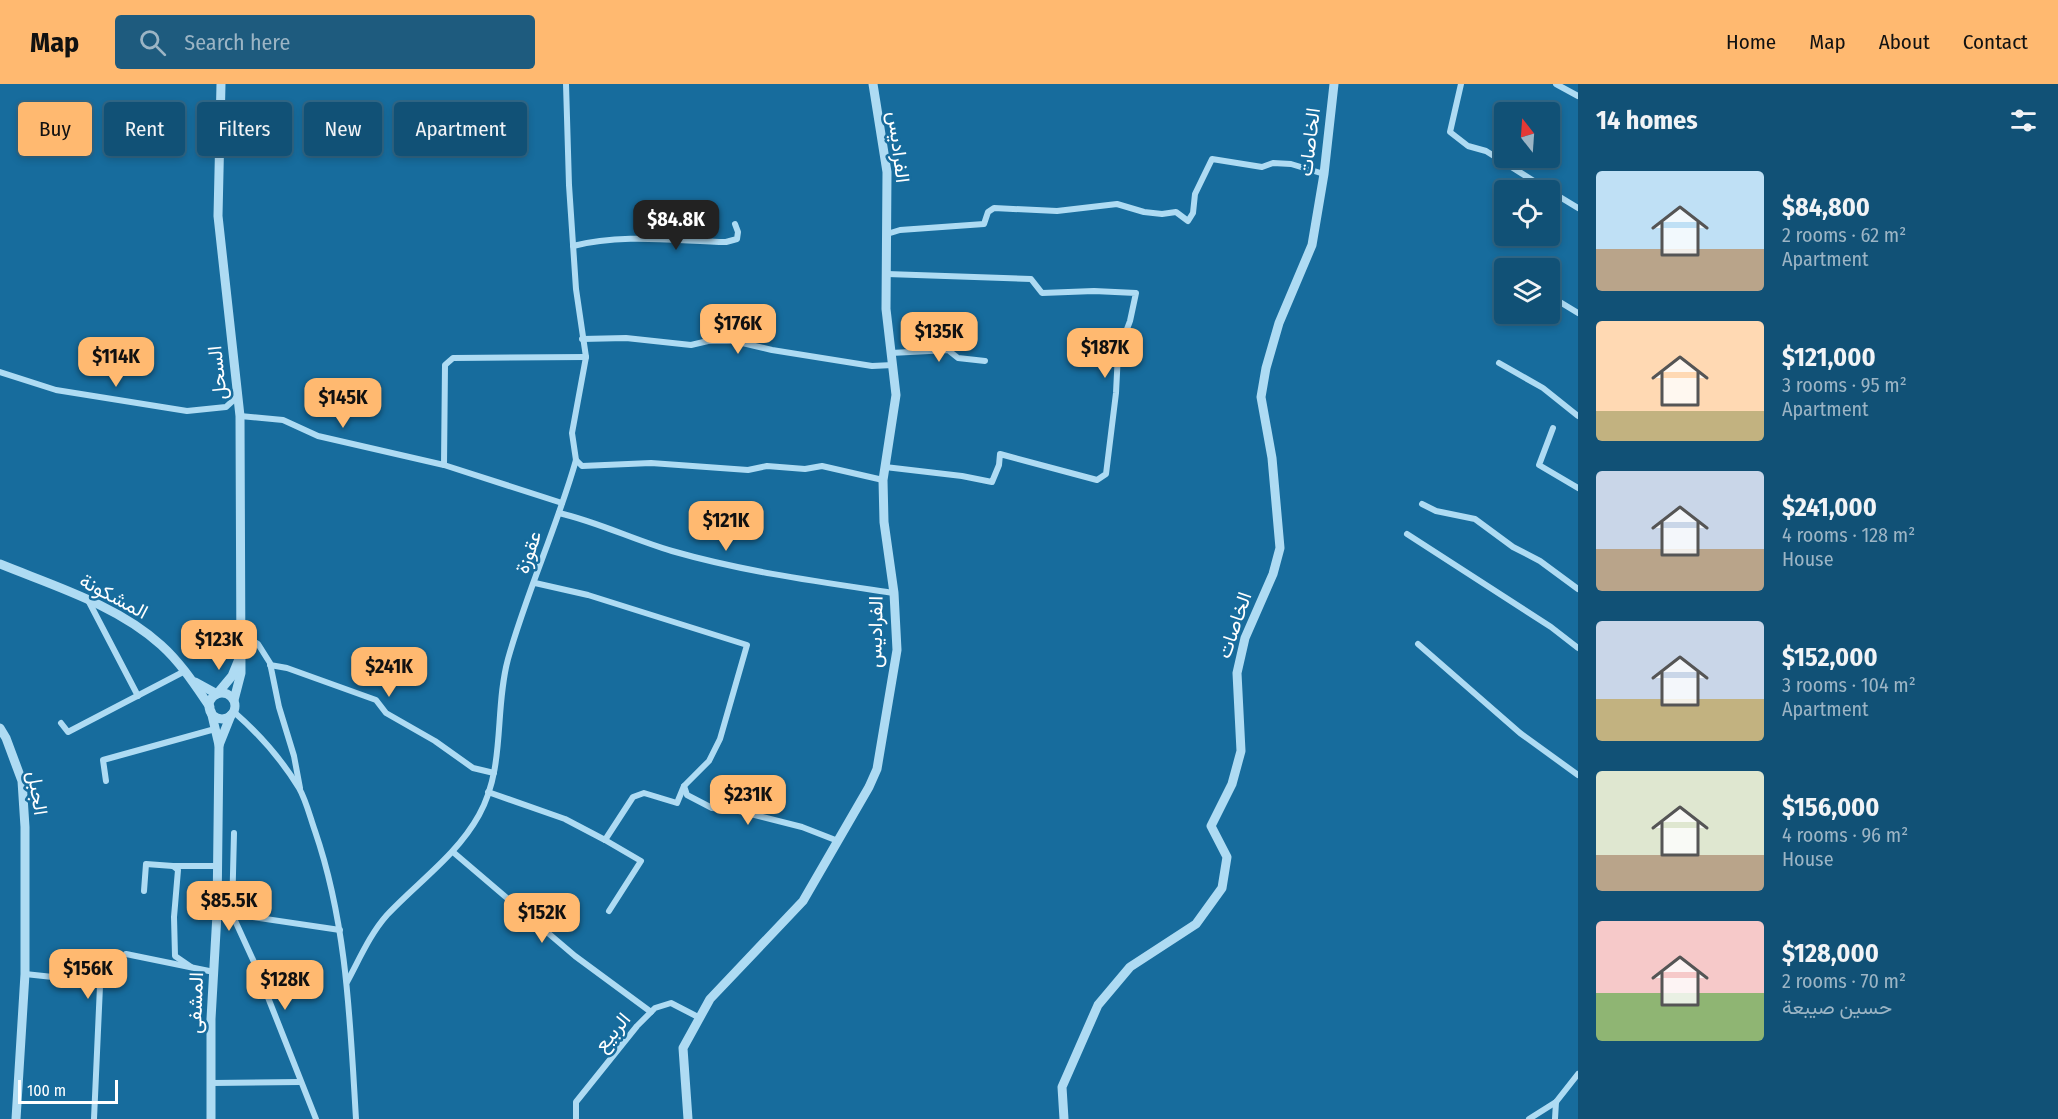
<!DOCTYPE html>
<meta charset="utf-8">
<style>
:root{--surface:#115176;--page:#1e5b7e;--text:#f1f3f6;--muted:#9cb5c5;--line:#306888;--accent:#ffb970}
body{margin:0;font-family:"Fira Sans Condensed",Vazirmatn,sans-serif;background:var(--page);color:var(--text);height:100vh;display:flex;flex-direction:column;font-size:22px;white-space:nowrap}
*{box-sizing:border-box;margin:0}
p{font-size:20px;color:var(--muted)}
.icon{flex:none;width:33px;height:33px;fill:none;stroke:currentColor;stroke-width:2;stroke-linecap:round;stroke-linejoin:round}
.map{position:relative;flex:1;overflow:hidden}
.side{display:flex;flex-direction:column;background:var(--surface);width:480px}
.side>*{flex:none}
.top-card{position:absolute;left:18px;top:18px;width:570px;height:54px;display:flex;gap:12px}
.needle{width:39px;rotate:343deg}
.fabs{position:absolute;left:1494px;top:18px;display:grid;gap:12px}
.fabs a{display:grid;place-items:center;width:66px;height:66px;border-radius:6px;background:var(--surface);box-shadow:0 3px 9px #0003,0 0 0 2px var(--line);font-size:30px}
.scale{position:absolute;left:18px;bottom:15px;width:100px;box-sizing:border-box;padding-left:6px;border:3px solid #fff;border-top:0;font-size:16px;line-height:21px;white-space:nowrap;color:#fff;-webkit-text-stroke:4px #176c9d;paint-order:stroke}
.price{position:absolute;translate:-50% -51px;padding:0 14px;border-radius:12px;background:var(--accent);color:#111;font-size:20px;line-height:39px;filter:drop-shadow(0 2px 3px #0008)}
.price::after{content:'';position:absolute;left:50%;top:36px;width:18px;height:14px;margin-left:-9px;background:inherit;clip-path:polygon(0 0,100% 0,50% 100%)}
.price.selected{background:#222;color:#fff}
ul{padding:0;list-style:none}
li{display:flex;align-items:center;gap:18px;height:150px;padding:0 18px}
li span{display:grid;place-items:center;flex:none;width:168px;height:120px;border-radius:6px;color:#555}
li>.icon{margin-inline-start:auto}
span .icon{width:72px;height:72px;fill:#fffc;stroke-width:1}
li b{font-size:26px}
h2{display:flex;justify-content:space-between;align-items:center;height:72px;padding:0 18px;font-size:26px}
.chip{padding:0 21px;border-radius:6px;background:var(--surface);box-shadow:0 3px 9px #0003,0 0 0 2px var(--line);font-size:21px;line-height:54px}
.chip.selected{background:var(--accent);color:#111}
header{display:flex;align-items:center;gap:36px;box-sizing:border-box;height:84px;padding:0 30px;background:var(--accent);color:#111}
header strong{font-size:28px}
nav{display:flex;gap:33px;margin-inline-start:auto;font-size:21px}
.search{width:420px;height:54px;background:var(--page);display:flex;align-items:center;gap:15px;box-sizing:border-box;padding:0 21px;border-radius:6px;color:var(--muted);font-size:22px}
main{display:flex;flex:1;min-height:0}
.map>svg:first-child{display:block}
.lines{fill:none;stroke-linecap:round;stroke-linejoin:round}
.minor{stroke:#aedbf3;stroke-width:6}
.tertiary{stroke:#aedbf3;stroke-width:9}
.labels{text-anchor:middle;stroke-width:5;stroke-linejoin:round;paint-order:stroke}
.street-label{font-size:20px;fill:#fff;stroke:#176c9d}
</style>
<header>
<strong>Map</strong>
<div class="search"><svg class="icon" aria-label="search" viewBox="0 0 24 24"><circle cx="10" cy="10" r="6"/><path d="M15 15l6 6"/></svg>Search here</div>
<nav><a>Home</a><a>Map</a><a>About</a><a>Contact</a></nav>
</header>
<main>
<div class="map">
<svg width="1578" height="1035" viewBox="0 0 1578 1035">
<rect width="100%" height="100%" fill="#176c9d"/>
<g class="lines">
<g class="minor">
<polyline points="1461,0 1450,48 1468,62 1486,67 1548,106"/>
<polyline points="1556,0 1578,12"/>
<polyline points="1550,107 1578,124"/>
<polyline points="887,150 900,146 984,140 988,128 994,124 1057,127 1117,120 1144,128 1162,130 1176,128 1188,137 1193,129 1195,110 1212,75 1262,83 1273,79 1291,80 1324,90"/>
<path d="M 573,162 C 623,149 676,157 726,158 L 737,155 L 738,148 L 735,140"/>
<polyline points="1550,212 1578,229"/>
<polyline points="582,255 626,254 691,261 708,257 734,257 772,266 872,282 893,281"/>
<polyline points="891,269 948,266 958,274 985,277"/>
<polyline points="1499,279 1543,304 1578,332"/>
<polyline points="0,288 56,306 187,327 226,323 238,312"/>
<polyline points="240,332 283,336 318,352 444,381"/>
<polyline points="1553,344 1539,381 1578,404"/>
<polyline points="576,376 582,382 651,379 748,386 767,382 805,385 822,382 883,396"/>
<polyline points="885,383 962,392 992,398 999,381 1000,370 1097,396 1106,390 1116,309 1118,269 1130,237 1136,209 1094,207 1042,209 1031,195 887,190"/>
<polyline points="562,419 444,381 445,281 453,274 586,273"/>
<polyline points="1422,420 1436,427 1475,435 1513,463 1540,477 1578,505"/>
<path d="M 559,429 C 598,438 634,456 672,467 C 745,488 820,498 894,509"/>
<polyline points="1407,450 1551,543 1578,564"/>
<polyline points="88,516 138,612"/>
<polyline points="242,550 258,560 270,579 279,623 294,672 300,704"/>
<polyline points="1418,560 1520,649 1578,691"/>
<polyline points="270,581 287,584 376,616 386,629 435,657 473,684 494,689"/>
<path d="M 234,628 C 258,649 282,676 299,704 C 306,716 310,733 315,747 C 347,840 350,937 356,1035"/>
<polyline points="61,639 68,648 185,587"/>
<polyline points="106,697 103,676 215,645"/>
<polyline points="684,702 687,711 712,724 735,726 802,743 838,757"/>
<polyline points="488,708 565,735 605,756 633,713 644,709 677,719 684,702 709,677 720,655 747,561 588,511 535,499"/>
<polyline points="234,749 232,830 254,878 316,1035"/>
<polyline points="605,756 641,777 609,827"/>
<polyline points="453,768 575,872 651,928"/>
<polyline points="173,782 218,782"/>
<polyline points="144,807 146,780 173,782 178,786 174,833 175,872 191,883"/>
<polyline points="217,830 232,830 340,846"/>
<polyline points="126,870 214,888"/>
<polyline points="25,890 90,897 100,902 94,1035"/>
<path d="M 347,898 C 359,876 370,850 387,831 C 418,798 457,771 479,731 C 506,682 494,627 508,575 C 527,507 557,443 576,376 L 572,349 L 586,273 L 576,205 L 569,101 L 566,0"/>
<polyline points="212,999 300,998"/>
<polyline points="576,1035 576,1018 637,942 655,924 671,919 698,933"/>
<polyline points="1529,1035 1556,1018"/>
<polyline points="1555,1035 1556,1018 1578,990"/>
</g>
<g class="tertiary">
<polyline points="221,0 218,132 240,332 241,589 234,616"/>
<path d="M 0,480 C 54,502 117,521 161,561 C 181,579 195,601 210,623"/>
<polyline points="195,598 217,610 232,592 239,575"/>
<circle cx="222" cy="622" r="13"/>
<polyline points="211,627 219,661 217,830 211,935 211,1035"/>
<polyline points="0,644 6,654 22,697 25,743 25,890 16,1035"/>
<polyline points="219,661 231,631"/>
<polyline points="688,1035 683,964 710,915 803,817 869,703 877,685 897,566 894,509 884,438 883,396 896,311 886,225 887,88 873,0"/>
<polyline points="1064,1035 1062,1003 1098,921 1130,883 1196,840 1222,804 1227,773 1211,742 1232,700 1241,667 1237,589 1245,554 1273,490 1280,464 1272,374 1261,313 1266,284 1279,239 1312,161 1324,90 1334,0"/>
</g>
</g>
<g class="labels">
<g class="street-label">
<text transform="translate(1309 58) rotate(-83)" y="7">الخاصات</text>
<text transform="translate(899 63) rotate(83)" y="7">الفراديس</text>
<text transform="translate(217 289) rotate(-96)" y="7">السحل</text>
<text transform="translate(528 468) rotate(-71)" y="7">عقوزة</text>
<text transform="translate(114 512) rotate(28)" y="7">المشكونة</text>
<text transform="translate(1234 541) rotate(-71)" y="7">الخاصات</text>
<text transform="translate(875 548) rotate(-89)" y="7">الفراديس</text>
<text transform="translate(38 709) rotate(81)" y="7">الجبل</text>
<text transform="translate(195 919) rotate(-88)" y="7">المشفى</text>
<text transform="translate(612 948) rotate(-50)" y="7">الربيع</text>
</g>
</g>
</svg>
<div class="fabs">
<a><svg class="needle" viewBox="-14 -14 28 28"><path d="M0-13l5 13h-10z" fill="#e53935"/><path d="M0 13l5-13h-10z" fill="#9cb5c5"/></svg></a>
<a><svg class="icon" aria-label="locate" viewBox="0 0 24 24"><circle cx="12" cy="12" r="6"/><path d="M12 2v4M12 18v4M2 12h4M18 12h4"/></svg></a>
<a><svg class="icon" aria-label="layers" viewBox="0 0 24 24"><path d="M12 4l9 5-9 5-9-5zM3 14l9 5 9-5"/></svg></a>
</div>
<div class="scale">100 m</div>
<b class="price selected" style="left:676px;top:167px">$84.8K</b>
<b class="price" style="left:738px;top:271px">$176K</b>
<b class="price" style="left:939px;top:279px">$135K</b>
<b class="price" style="left:1105px;top:295px">$187K</b>
<b class="price" style="left:116px;top:304px">$114K</b>
<b class="price" style="left:343px;top:345px">$145K</b>
<b class="price" style="left:726px;top:468px">$121K</b>
<b class="price" style="left:219px;top:587px">$123K</b>
<b class="price" style="left:389px;top:614px">$241K</b>
<b class="price" style="left:748px;top:742px">$231K</b>
<b class="price" style="left:229px;top:848px">$85.5K</b>
<b class="price" style="left:542px;top:860px">$152K</b>
<b class="price" style="left:88px;top:916px">$156K</b>
<b class="price" style="left:285px;top:927px">$128K</b>
<div class="top-card">
<a class="chip selected">Buy</a>
<a class="chip">Rent</a>
<a class="chip">Filters</a>
<a class="chip">New</a>
<a class="chip">Apartment</a>
</div>
</div>
<section class="side">
<h2>14 homes<svg class="icon" aria-label="filters" viewBox="0 0 24 24"><path d="M4 7h16M4 17h16"/><circle cx="9" cy="7" r="2"/><circle cx="15" cy="17" r="2"/></svg></h2>
<ul>
<li><span style="background:linear-gradient(#bfe0f5 65%,#b9a48a 0)"><svg class="icon" aria-label="home" viewBox="0 0 24 24"><path d="M3 11l9-7 9 7M6 9v11h12V9"/></svg></span><div><b>$84,800</b><p>2 rooms · 62 m²</p><p>Apartment</p></div></li>
<li><span style="background:linear-gradient(#ffd9b3 75%,#c2b280 0)"><svg class="icon" aria-label="home" viewBox="0 0 24 24"><path d="M3 11l9-7 9 7M6 9v11h12V9"/></svg></span><div><b>$121,000</b><p>3 rooms · 95 m²</p><p>Apartment</p></div></li>
<li><span style="background:linear-gradient(#c9d6e8 65%,#b9a48a 0)"><svg class="icon" aria-label="home" viewBox="0 0 24 24"><path d="M3 11l9-7 9 7M6 9v11h12V9"/></svg></span><div><b>$241,000</b><p>4 rooms · 128 m²</p><p>House</p></div></li>
<li><span style="background:linear-gradient(#c9d6e8 65%,#c2b280 0)"><svg class="icon" aria-label="home" viewBox="0 0 24 24"><path d="M3 11l9-7 9 7M6 9v11h12V9"/></svg></span><div><b>$152,000</b><p>3 rooms · 104 m²</p><p>Apartment</p></div></li>
<li><span style="background:linear-gradient(#dfe7d0 70%,#b9a48a 0)"><svg class="icon" aria-label="home" viewBox="0 0 24 24"><path d="M3 11l9-7 9 7M6 9v11h12V9"/></svg></span><div><b>$156,000</b><p>4 rooms · 96 m²</p><p>House</p></div></li>
<li><span style="background:linear-gradient(#f6c9c9 60%,#8fb573 0)"><svg class="icon" aria-label="home" viewBox="0 0 24 24"><path d="M3 11l9-7 9 7M6 9v11h12V9"/></svg></span><div><b>$128,000</b><p>2 rooms · 70 m²</p><p>حسين صيبعة</p></div></li>
</ul>
</section>
</main>
